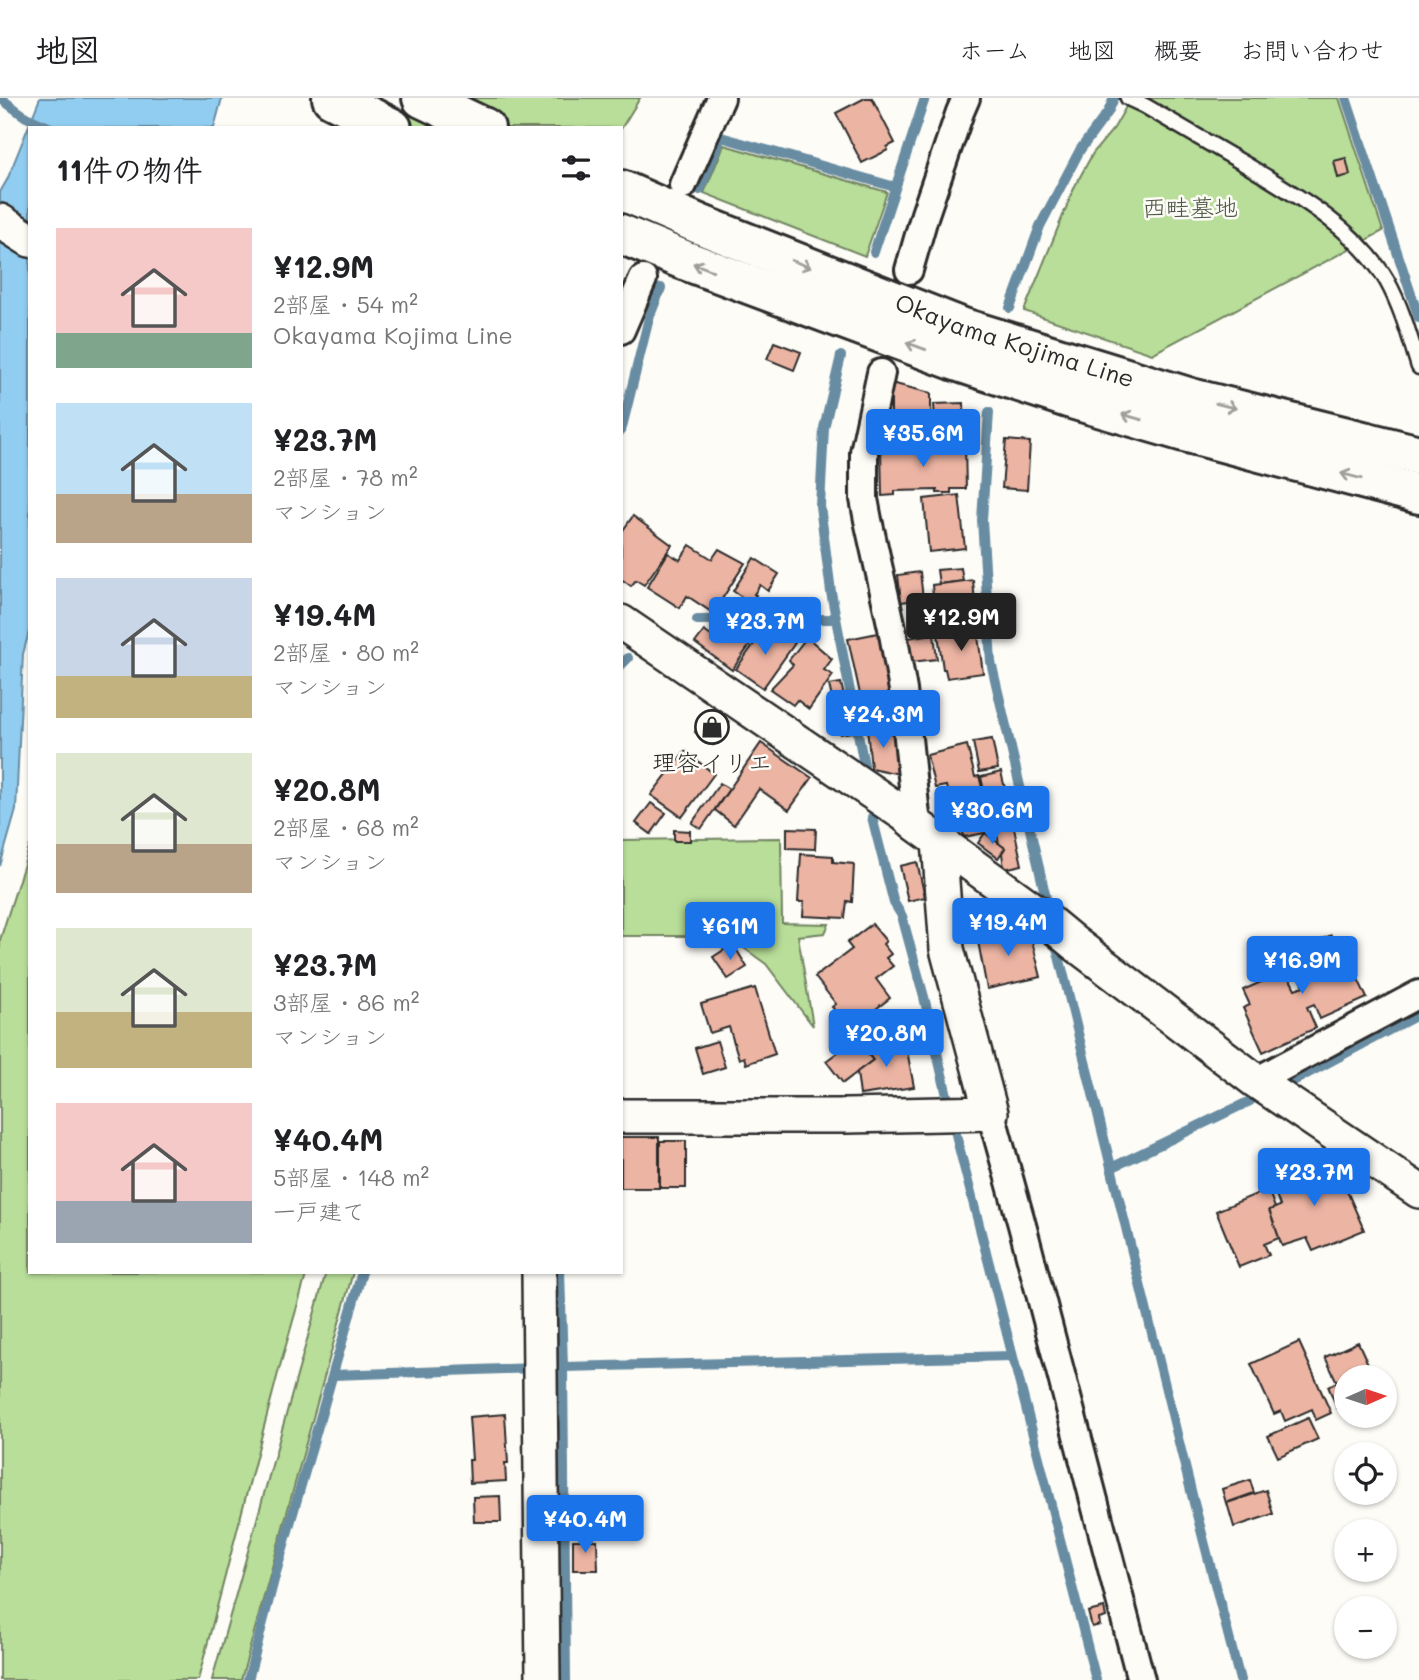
<!DOCTYPE html>
<html lang="ja">
<meta charset="utf-8">
<style>
:root{--surface:#fff;--page:#f6f6f6;--text:#202124;--muted:#757577;--line:#e0e0e0;--accent:#1a73e8}
body{margin:0;font-family:Mali,"Klee One",sans-serif;background:var(--page);color:var(--text);height:100vh;display:flex;flex-direction:column;font-size:26px;white-space:nowrap}
*{box-sizing:border-box;margin:0}
p{font-size:23px;color:var(--muted)}
.icon{flex:none;width:38px;height:38px;fill:none;stroke:currentColor;stroke-width:2;stroke-linecap:round;stroke-linejoin:round}
.map{position:relative;flex:1;overflow:hidden}
.side{position:absolute;left:28px;top:28px;width:595px;height:1148px;display:flex;flex-direction:column;background:var(--surface);border-radius:0px;box-shadow:0 2px 5px #0004}
.side>*{flex:none}
.needle{width:46px;rotate:87deg}
.buttons{position:absolute;left:1334px;top:1267px;display:grid;gap:14px}
.buttons a{display:grid;place-items:center;width:63px;height:63px;border-radius:50%;background:var(--surface);box-shadow:0 2px 5px #0004;font-size:35px}
.price{position:absolute;translate:-50% -60px;padding:0 16px;border-radius:7px;background:var(--accent);color:#fff;font-size:23px;line-height:46px;filter:drop-shadow(0 2px 4px #0008)}
.price::after{content:'';position:absolute;left:50%;top:42px;width:21px;height:16px;margin-left:-10px;background:inherit;clip-path:polygon(0 0,100% 0,50% 100%)}
.price.selected{background:#222;color:#fff}
ul{padding:0;list-style:none}
li{display:flex;align-items:center;gap:21px;height:175px;padding:0 28px}
li span{display:grid;place-items:center;flex:none;width:196px;height:140px;border-radius:0px;color:#555}
li>.icon{margin-inline-start:auto}
span .icon{width:84px;height:84px;fill:#fffc;stroke-width:1}
li b{font-size:30px}
h2{display:flex;justify-content:space-between;align-items:center;height:84px;padding:0 28px;font-size:30px}
header{display:flex;align-items:center;gap:42px;box-sizing:border-box;height:98px;padding:0 35px;background:var(--surface);border-bottom:2px solid var(--line)}
header strong{font-size:33px}
nav{display:flex;gap:38px;margin-inline-start:auto;font-size:24px}
.map>svg:first-child{display:block}
.green{fill:#b8de99;stroke:#728462;stroke-width:2}
.water{fill:#91cdf1;stroke:#688ca2;stroke-width:2}
.lines{fill:none;stroke-linecap:round;stroke-linejoin:round}
.stream{stroke:#688ca2;stroke-width:10}
.building{fill:#ecb4a3;stroke:#2b2b2b;stroke-width:2}
.service-casing{stroke:#2b2b2b;stroke-width:19}
.minor-casing{stroke:#2b2b2b;stroke-width:32}
.tertiary-casing{stroke:#2b2b2b;stroke-width:38}
.primary-casing{stroke:#2b2b2b;stroke-width:44}
.service{stroke:#fdfcf7;stroke-width:14}
.minor{stroke:#fdfcf7;stroke-width:26}
.tertiary{stroke:#fdfcf7;stroke-width:33}
.primary{stroke:#fdfcf7;stroke-width:38}
.oneway{stroke:#9e9e9b}
.labels{text-anchor:middle;stroke-width:5;stroke-linejoin:round;paint-order:stroke}
.park-label{font-size:24px;fill:#4e5846;stroke:#fdfcf7}
.street-label{font-size:24px;fill:#2b2b2b;stroke:#fdfcf7}
.poi-label{font-size:24px;fill:#2b2b2b;stroke:#fdfcf7}
</style>
<header>
<strong>地図</strong>
<nav><a>ホーム</a><a>地図</a><a>概要</a><a>お問い合わせ</a></nav>
</header>
<div class="map">
<svg width="1419" height="1582" viewBox="0 0 1419 1582">
<rect width="100%" height="100%" fill="#fdfcf7"/>
<filter id="ink" filterUnits="userSpaceOnUse"><feTurbulence type="fractalNoise" baseFrequency=".0143" numOctaves="2"/><feDisplacementMap in="SourceGraphic" scale="14" xChannelSelector="R" yChannelSelector="G"/><feConvolveMatrix kernelMatrix="1 2 1 2 8 2 1 2 1" color-interpolation-filters="sRGB"/></filter>
<g filter="url(#ink)">
<g class="green">
<polygon points="432,0 640,0 621,31 621,30 395,30"/>
<polygon points="1131,0 1339,0 1383,133 1152,256 1024,213 1075,88 1093,55 1114,30"/>
<polygon points="724,47 887,94 865,158 704,95"/>
<polygon points="781,740 782,825 829,826 825,835 798,838 813,928 766,866 727,838 621,838 621,742"/>
<polygon points="30,747 30,1174 307,1174 278,1275 198,1582 0,1582 0,842"/>
<polygon points="326,1174 353,1174 241,1582 212,1582"/>
</g>
<polygon class="water" points="40,0 222,0 214,30 30,30 30,530 23,556 16,712 0,768 0,94 7,82"/>
<g class="lines">
<g class="stream">
<polyline points="0,0 26,19 51,30"/>
<polyline points="1346,0 1419,220"/>
<polyline points="700,92 721,39 895,89"/>
<polyline points="874,154 925,0"/>
<polyline points="1010,210 1040,128 1080,52 1108,14 1114,0"/>
<polyline points="841,258 824,330 820,408 831,494 864,667"/>
<polyline points="989,314 982,422 991,564 1049,813"/>
<polyline points="621,333 649,220 661,190"/>
<polyline points="697,522 836,521"/>
<polyline points="621,567 628,560"/>
<polyline points="872,719 894,805 902,818 924,899 959,1049 1096,1582"/>
<polyline points="1055,842 1194,1405 1240,1582"/>
<polyline points="1295,982 1419,916"/>
<polyline points="1111,1070 1250,1003"/>
<polyline points="560,1174 563,1269 566,1582"/>
<polyline points="333,1277 563,1269 1012,1258"/>
<polyline points="248,1582 275,1478 362,1174"/>
</g>
</g>
<g class="building">
<polygon points="865,0 872,0 895,45 887,49 888,52 862,65 836,15"/>
<polygon points="1346,60 1350,77 1338,80 1334,63"/>
<polygon points="774,244 801,254 794,272 767,261"/>
<polygon points="891,285 931,295 931,325 891,325"/>
<polygon points="964,305 965,342 936,344 934,306"/>
<polygon points="1006,342 1030,344 1027,392 1002,390"/>
<polygon points="965,347 966,391 951,391 951,395 937,395 937,392 895,393 895,397 882,398 881,350"/>
<polygon points="959,397 965,450 929,454 924,401"/>
<polygon points="633,418 672,447 644,487 636,482 631,488 621,481 621,435"/>
<polygon points="690,447 712,461 719,451 745,465 713,515 687,498 680,510 647,489 668,455 680,462"/>
<polygon points="754,460 779,476 768,493 760,487 754,496 756,497 751,505 733,493"/>
<polygon points="961,470 963,483 939,486 937,472"/>
<polygon points="920,474 923,501 901,504 898,477"/>
<polygon points="973,482 977,528 936,532 932,487"/>
<polygon points="977,531 983,575 947,580 945,571 943,571 938,536"/>
<polygon points="704,533 714,540 718,534 757,537 732,572 695,545"/>
<polygon points="769,534 779,534 795,545 763,590 736,571 762,535"/>
<polygon points="878,535 894,616 868,622 867,619 865,619 848,541"/>
<polygon points="934,536 937,561 911,564 908,540"/>
<polygon points="807,539 832,561 824,572 833,577 809,611 797,602 793,607 770,591 793,567 789,562"/>
<polygon points="841,585 852,634 840,636 829,587"/>
<polygon points="711,612 729,624 713,647 695,634"/>
<polygon points="884,629 884,632 896,631 899,676 871,670 867,630"/>
<polygon points="992,641 998,671 979,674 973,644"/>
<polygon points="761,645 812,680 789,712 759,691 734,727 715,712"/>
<polygon points="967,647 975,679 979,678 988,712 985,713 990,734 964,739 960,719 955,720 946,688 935,690 927,657"/>
<polygon points="685,653 714,676 682,719 651,697"/>
<polygon points="1001,674 1008,703 987,707 981,679"/>
<polygon points="720,685 729,691 701,731 692,725"/>
<polygon points="651,705 666,715 651,736 636,725"/>
<polygon points="1009,707 1022,767 1004,771 1002,755 1005,750 999,746 992,711"/>
<polygon points="787,730 816,731 815,751 787,750"/>
<polygon points="674,732 690,733 690,743 674,743"/>
<polygon points="985,735 1005,750 998,760 978,745"/>
<polygon points="801,756 833,758 833,764 854,766 852,804 847,803 845,820 803,818 804,804 798,804"/>
<polygon points="917,764 925,799 908,803 900,768"/>
<polygon points="872,826 886,843 883,846 891,856 886,860 893,868 876,881 890,900 850,931 832,909 836,906 815,879 852,851 847,845"/>
<polygon points="1015,830 1032,843 1041,879 987,891 977,838"/>
<polygon points="1331,837 1346,868 1351,866 1367,900 1320,921 1314,906 1307,909 1316,930 1263,954 1243,910 1250,907 1243,892 1286,873 1295,891 1304,888 1293,864 1314,855 1310,847"/>
<polygon points="733,846 747,869 728,881 713,859"/>
<polygon points="755,890 775,956 746,966 744,959 739,961 729,929 710,935 701,906"/>
<polygon points="856,941 873,962 843,985 826,963"/>
<polygon points="905,942 914,989 860,997 857,974 873,962 863,950"/>
<polygon points="717,943 725,969 703,976 695,950"/>
<rect x="621" y="1039" width="38" height="51"/>
<rect x="660" y="1043" width="26" height="47"/>
<polygon points="1329,1061 1337,1081 1341,1079 1364,1132 1313,1153 1307,1140 1282,1148 1269,1112 1280,1108 1272,1085"/>
<polygon points="1268,1091 1275,1110 1269,1112 1279,1140 1264,1146 1269,1157 1239,1169 1216,1113"/>
<polygon points="1299,1244 1331,1315 1316,1322 1312,1311 1285,1323 1281,1313 1274,1316 1251,1266"/>
<polygon points="1358,1244 1374,1279 1346,1279 1346,1306 1337,1310 1328,1288 1337,1284 1325,1259"/>
<polygon points="505,1316 508,1365 505,1365 506,1383 470,1385 469,1362 472,1362 469,1319"/>
<polygon points="1308,1320 1318,1341 1278,1359 1268,1338"/>
<polygon points="1250,1382 1254,1395 1226,1405 1222,1391"/>
<polygon points="1266,1392 1273,1416 1234,1429 1227,1405"/>
<polygon points="500,1398 501,1424 474,1424 473,1399"/>
<polygon points="573,1442 597,1442 598,1472 573,1472"/>
<polygon points="1104,1510 1106,1519 1099,1521 1100,1527 1092,1529 1088,1514"/>
</g>
<g class="lines">
<g class="service-casing">
<path id="service" d="M 1128,0 L 1145,8 C 1178,27 1210,46 1243,65 C 1293,95 1357,131 1387,183 C 1402,210 1410,240 1419,269"/>
</g>
<g class="minor-casing">
<g id="minor">
<polyline points="683,87 721,0"/>
<polyline points="909,172 925,116 960,14 966,0"/>
<polyline points="621,232 643,181"/>
<polyline points="881,275 864,354 864,401 868,422 892,530 903,592 917,727"/>
<polyline points="1256,983 1419,896"/>
<polyline points="991,1015 1022,1127 1141,1582"/>
</g>
</g>
<g class="tertiary-casing">
<g id="tertiary">
<polyline points="0,123 30,142"/>
<polyline points="621,524 904,716 917,727 1034,812 1074,845 1256,983 1419,1093"/>
<polyline points="621,1018 847,1018 991,1015 947,851 939,743"/>
<polyline points="539,1174 543,1582"/>
</g>
</g>
<g class="primary-casing">
<g id="primary">
<polyline points="332,0 392,30"/>
<polyline points="422,0 485,30"/>
<path id="s1" d="M 621,92 L 699,126 L 963,230 L 1191,300 L 1419,357"/>
<polyline points="621,136 684,162 953,262 1068,300 1184,334 1419,396"/>
</g>
</g>
<use href="#service" class="service"/>
<use href="#minor" class="minor"/>
<use href="#tertiary" class="tertiary"/>
<use href="#primary" class="primary"/>
</g>
<defs><path id="oneway-shaft" d="M-6 0H5M1.5-3L5.5 0L1.5 3" fill="none" stroke-width="1.6" stroke-linecap="round" stroke-linejoin="round" transform="scale(1.75)"/></defs>
<g class="oneway">
<use href="#oneway-shaft" transform="translate(801 166) rotate(21)"/>
<use href="#oneway-shaft" transform="translate(703 169) rotate(-160)"/>
<use href="#oneway-shaft" transform="translate(916 248) rotate(-160)"/>
<use href="#oneway-shaft" transform="translate(1226 308) rotate(14)"/>
<use href="#oneway-shaft" transform="translate(1132 319) rotate(-164)"/>
<use href="#oneway-shaft" transform="translate(1351 378) rotate(-165)"/>
</g>
</g>
<defs>
<g id="shop-ring" transform="scale(1.75)"><circle r="9.5" fill="#fdfcf7" stroke="#2b2b2b" stroke-width="1.5"/><path d="M-5-2.5h2.3a2.7 3.5 0 0 1 5.4 0H5L5.5 6h-11ZM-1.5-2.5h3a1.5 2.3 0 0 0-3 0Z" fill="#2b2b2b"/></g>
</defs>
<g fill-rule="evenodd">
<use href="#shop-ring" x="712" y="629"/>
</g>
<g class="labels">
<g class="park-label">
<text x="1190" y="118">西畦墓地</text>
</g>
<g class="street-label">
<text dy="8" stroke="none"><textPath href="#s1" startOffset="422">Okayama Kojima Line</textPath></text>
</g>
<g class="poi-label">
<text x="712" y="673">理容イリエ</text>
</g>
</g>
</svg>
<div class="buttons">
<a><svg class="needle" viewBox="-14 -14 28 28"><path d="M0-13l5 13h-10z" fill="#e53935"/><path d="M0 13l5-13h-10z" fill="#757577"/></svg></a>
<a><svg class="icon" aria-label="locate" viewBox="0 0 24 24"><circle cx="12" cy="12" r="6"/><path d="M12 2v4M12 18v4M2 12h4M18 12h4"/></svg></a>
<a>+</a>
<a>−</a>
</div>
<b class="price" style="left:923px;top:371px">¥35.6M</b>
<b class="price selected" style="left:961px;top:555px">¥12.9M</b>
<b class="price" style="left:765px;top:559px">¥23.7M</b>
<b class="price" style="left:883px;top:652px">¥24.3M</b>
<b class="price" style="left:992px;top:748px">¥30.6M</b>
<b class="price" style="left:1008px;top:860px">¥19.4M</b>
<b class="price" style="left:730px;top:864px">¥61M</b>
<b class="price" style="left:1302px;top:898px">¥16.9M</b>
<b class="price" style="left:886px;top:971px">¥20.8M</b>
<b class="price" style="left:1314px;top:1110px">¥23.7M</b>
<b class="price" style="left:585px;top:1457px">¥40.4M</b>
<section class="side">
<h2>11件の物件<svg class="icon" aria-label="filters" viewBox="0 0 24 24"><path d="M4 7h16M4 17h16"/><circle cx="9" cy="7" r="2"/><circle cx="15" cy="17" r="2"/></svg></h2>
<ul>
<li><span style="background:linear-gradient(#f6c9c9 75%,#7fa58c 0)"><svg class="icon" aria-label="home" viewBox="0 0 24 24"><path d="M3 11l9-7 9 7M6 9v11h12V9"/></svg></span><div><b>¥12.9M</b><p>2部屋 · 54 m²</p><p>Okayama Kojima Line</p></div></li>
<li><span style="background:linear-gradient(#bfe0f5 65%,#b9a48a 0)"><svg class="icon" aria-label="home" viewBox="0 0 24 24"><path d="M3 11l9-7 9 7M6 9v11h12V9"/></svg></span><div><b>¥23.7M</b><p>2部屋 · 78 m²</p><p>マンション</p></div></li>
<li><span style="background:linear-gradient(#c9d6e8 70%,#c2b280 0)"><svg class="icon" aria-label="home" viewBox="0 0 24 24"><path d="M3 11l9-7 9 7M6 9v11h12V9"/></svg></span><div><b>¥19.4M</b><p>2部屋 · 80 m²</p><p>マンション</p></div></li>
<li><span style="background:linear-gradient(#dfe7d0 65%,#b9a48a 0)"><svg class="icon" aria-label="home" viewBox="0 0 24 24"><path d="M3 11l9-7 9 7M6 9v11h12V9"/></svg></span><div><b>¥20.8M</b><p>2部屋 · 68 m²</p><p>マンション</p></div></li>
<li><span style="background:linear-gradient(#dfe7d0 60%,#c2b280 0)"><svg class="icon" aria-label="home" viewBox="0 0 24 24"><path d="M3 11l9-7 9 7M6 9v11h12V9"/></svg></span><div><b>¥23.7M</b><p>3部屋 · 86 m²</p><p>マンション</p></div></li>
<li><span style="background:linear-gradient(#f6c9c9 70%,#9aa5b1 0)"><svg class="icon" aria-label="home" viewBox="0 0 24 24"><path d="M3 11l9-7 9 7M6 9v11h12V9"/></svg></span><div><b>¥40.4M</b><p>5部屋 · 148 m²</p><p>一戸建て</p></div></li>
</ul>
</section>
</div>
